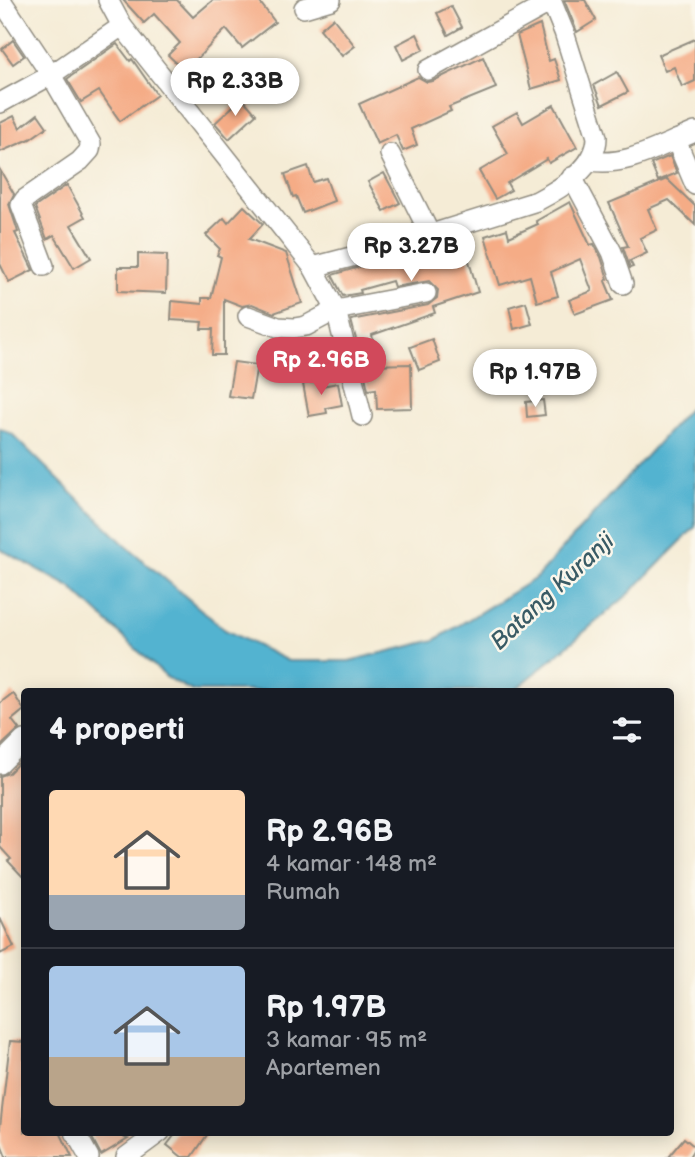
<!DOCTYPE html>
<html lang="id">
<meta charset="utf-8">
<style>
:root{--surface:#171b24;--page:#20242c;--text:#f1f3f6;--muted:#9ea1a6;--line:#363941;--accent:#d1495b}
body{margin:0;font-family:"Balsamiq Sans",sans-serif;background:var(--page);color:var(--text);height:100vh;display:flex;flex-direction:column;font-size:26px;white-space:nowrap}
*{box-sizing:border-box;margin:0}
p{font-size:23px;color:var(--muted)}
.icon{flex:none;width:38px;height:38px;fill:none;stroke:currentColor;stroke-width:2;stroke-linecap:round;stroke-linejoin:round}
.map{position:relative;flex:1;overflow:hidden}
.side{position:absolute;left:21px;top:688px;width:653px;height:448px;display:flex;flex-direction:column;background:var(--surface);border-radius:7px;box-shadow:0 4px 18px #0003}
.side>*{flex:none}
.price{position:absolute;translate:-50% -60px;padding:0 16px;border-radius:24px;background:#fff;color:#222;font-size:23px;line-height:46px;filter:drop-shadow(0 2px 4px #0008)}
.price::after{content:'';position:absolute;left:50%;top:42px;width:21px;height:16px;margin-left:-10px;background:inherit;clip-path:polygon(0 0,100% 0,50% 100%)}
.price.on{background:var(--accent);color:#fff}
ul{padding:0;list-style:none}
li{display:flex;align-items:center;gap:21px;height:175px;padding:0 28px}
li+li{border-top:2px solid var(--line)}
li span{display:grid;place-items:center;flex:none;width:196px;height:140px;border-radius:7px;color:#555}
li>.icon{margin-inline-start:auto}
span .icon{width:84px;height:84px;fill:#fffc;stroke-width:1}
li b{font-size:30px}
h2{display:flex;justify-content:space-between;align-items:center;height:84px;padding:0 28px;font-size:30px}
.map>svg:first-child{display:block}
.water{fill:#52b3d0;stroke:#3e6f7e;stroke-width:2}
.building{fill:#f5ac86}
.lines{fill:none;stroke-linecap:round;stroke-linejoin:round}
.street-casing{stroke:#908c80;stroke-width:22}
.street{stroke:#fff;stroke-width:19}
.labels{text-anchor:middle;stroke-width:5;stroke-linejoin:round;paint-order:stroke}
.water-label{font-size:24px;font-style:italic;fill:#395b65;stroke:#fbf7ec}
</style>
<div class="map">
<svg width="695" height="1157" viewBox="0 0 695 1157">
<rect width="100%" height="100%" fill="#fbf7ec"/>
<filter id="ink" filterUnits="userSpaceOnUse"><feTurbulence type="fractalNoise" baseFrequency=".0143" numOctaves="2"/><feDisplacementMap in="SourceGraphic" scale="14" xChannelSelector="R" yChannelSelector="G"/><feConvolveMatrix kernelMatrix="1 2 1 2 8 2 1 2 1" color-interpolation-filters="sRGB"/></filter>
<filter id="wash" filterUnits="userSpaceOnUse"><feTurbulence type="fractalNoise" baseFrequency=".00686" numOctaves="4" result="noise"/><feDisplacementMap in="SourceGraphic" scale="28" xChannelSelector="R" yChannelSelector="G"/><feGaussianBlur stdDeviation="1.57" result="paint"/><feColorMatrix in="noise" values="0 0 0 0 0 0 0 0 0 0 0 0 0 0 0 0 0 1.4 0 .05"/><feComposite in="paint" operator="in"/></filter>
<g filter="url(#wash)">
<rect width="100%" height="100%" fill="#f5ecd6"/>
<polygon class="water" points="695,402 695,527 630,593 514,691 192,691 166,677 70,587 0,549 0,428 12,434 125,545 225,630 288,661 349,661 435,640 536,578"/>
<g id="blocks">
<g class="building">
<polygon points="123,0 177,0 193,17 213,0 258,0 275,22 242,48 226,29 185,71 168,55 180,43 154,14 144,23"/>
<polygon points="564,0 585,0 596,20 577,32"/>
<polygon points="451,6 462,27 448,35 437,13"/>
<polygon points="333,18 355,46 342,56 320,29"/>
<polygon points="540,25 549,61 554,59 561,80 531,89 517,35"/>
<polygon points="417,34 424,49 403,60 396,45"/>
<polygon points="695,39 695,81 682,87 674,67 665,71 658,55"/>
<polygon points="13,40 24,56 13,64 2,49"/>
<polygon points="117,44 130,61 132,59 157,95 120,121 99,91 81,102 67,79"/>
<polygon points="483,57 496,88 449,107 451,111 411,129 417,145 403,151 396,135 377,144 359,104 418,77 427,82 433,81"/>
<polygon points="617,72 628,92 602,105 594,85"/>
<polygon points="242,98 256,114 229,139 215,123"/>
<polygon points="554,105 577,147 549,163 547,159 507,183 511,190 495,199 479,171 508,154 492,126 517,112 523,123"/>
<polygon points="38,114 47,127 30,139 0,152 0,123 14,116 20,128"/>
<polygon points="670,156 677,173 658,181 651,164"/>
<polygon points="308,166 313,182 326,178 334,201 303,213 296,196 293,197 285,174"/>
<polygon points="0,170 14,194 9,204 18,232 15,233 33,270 9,282 0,264"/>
<polygon points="384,173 400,203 384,211 368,182"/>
<polygon points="667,179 695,206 695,225 669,200 648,209 657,230 640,238 647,253 630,261 633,267 630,268 623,247 628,246 609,203"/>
<polygon points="67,185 85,217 71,225 91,258 74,268 54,235 47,239 35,207"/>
<polygon points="570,202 590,245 594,244 601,257 608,279 605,281 613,300 575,314 569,300 592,291 580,259 551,272 558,296 537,302 530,276 500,285 485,236 507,229 509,237 538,224 536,221"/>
<polygon points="244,206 263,224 249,239 286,253 302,303 274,313 252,304 242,306 224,299 224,355 212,355 213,329 201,329 202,322 171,320 172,301 202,304 202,298 211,298 221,257 217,255 220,249 206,235 224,218 228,223"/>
<polygon points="462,237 478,292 433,307 435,313 372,335 373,340 357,343 351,320 428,305 437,298 438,290 429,281 394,287 392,281 360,290 361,293 343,296 332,275"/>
<polygon points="138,254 167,255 166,293 118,291 118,267 138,267"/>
<polygon points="526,302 532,324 514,329 509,307"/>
<polygon points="432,339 440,362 419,370 410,347"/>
<polygon points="234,362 257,365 251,399 228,396"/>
<polygon points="411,364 412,408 377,409 376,389 368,390 365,376 367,376 367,365"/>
<polygon points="322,381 322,386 338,383 342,405 326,408 327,413 309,416 303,384"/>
<polygon points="543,400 545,415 527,417 526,402"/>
<polygon points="13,693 24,710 12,720 19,729 0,747 0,703"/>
<polygon points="24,757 24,878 8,861 11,859 0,847 0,776 9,773"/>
<polygon points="0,918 14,947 0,954"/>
<polygon points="10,1041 24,1042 24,1132 60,1132 72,1157 6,1157 0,1142 0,1127"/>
<polygon points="89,1132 133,1132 125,1138 128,1139 101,1155"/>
<polygon points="177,1132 209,1132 192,1157 182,1157 167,1145"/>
<polygon points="684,1138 695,1147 689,1157 668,1157"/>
</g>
</g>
</g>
<g filter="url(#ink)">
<use href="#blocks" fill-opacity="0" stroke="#908c80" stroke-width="2"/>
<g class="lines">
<g class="street-casing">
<g id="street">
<polyline points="1,0 51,75 91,144 90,150 80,161 25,199 21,205 44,266"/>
<polyline points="108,0 122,26 313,267 336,310 362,416"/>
<polyline points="304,8 331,0"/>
<polyline points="428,70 551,2"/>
<polyline points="0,103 51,75 122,26"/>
<polyline points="695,132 676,140 695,185"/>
<polyline points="390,154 430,234"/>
<path d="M 590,161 C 622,166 648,152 676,140"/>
<polyline points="572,177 612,252 623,284"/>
<path d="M 313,267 L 393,246 L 537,201 C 562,188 597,167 597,137 L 564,32 L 551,0"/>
<polyline points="248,316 278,327 294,328 306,326 336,310 426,293"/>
<polyline points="0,764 24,740"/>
<polyline points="75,1132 89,1157"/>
<polyline points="126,1157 160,1132"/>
</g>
</g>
<use href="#street" class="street"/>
</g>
</g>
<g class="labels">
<g class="water-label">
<text transform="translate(552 591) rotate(-43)" y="8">Batang Kuranji</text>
</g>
</g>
</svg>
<b class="price" style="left:235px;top:118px">Rp 2.33B</b>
<b class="price" style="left:411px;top:283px">Rp 3.27B</b>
<b class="price on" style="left:321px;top:397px">Rp 2.96B</b>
<b class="price" style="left:535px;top:409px">Rp 1.97B</b>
<section class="side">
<h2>4 properti<svg class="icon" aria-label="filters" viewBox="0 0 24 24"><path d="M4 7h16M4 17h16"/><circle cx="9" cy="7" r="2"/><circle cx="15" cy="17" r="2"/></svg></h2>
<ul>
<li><span style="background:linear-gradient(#ffd9b3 75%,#9aa5b1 0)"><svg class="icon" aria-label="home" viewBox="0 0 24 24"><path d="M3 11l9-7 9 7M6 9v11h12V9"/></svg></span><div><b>Rp 2.96B</b><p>4 kamar · 148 m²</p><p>Rumah</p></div></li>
<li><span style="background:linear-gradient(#a9c7e8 65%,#b9a48a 0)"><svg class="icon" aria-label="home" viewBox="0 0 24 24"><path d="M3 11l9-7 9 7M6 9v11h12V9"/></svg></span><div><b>Rp 1.97B</b><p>3 kamar · 95 m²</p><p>Apartemen</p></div></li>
</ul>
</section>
</div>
